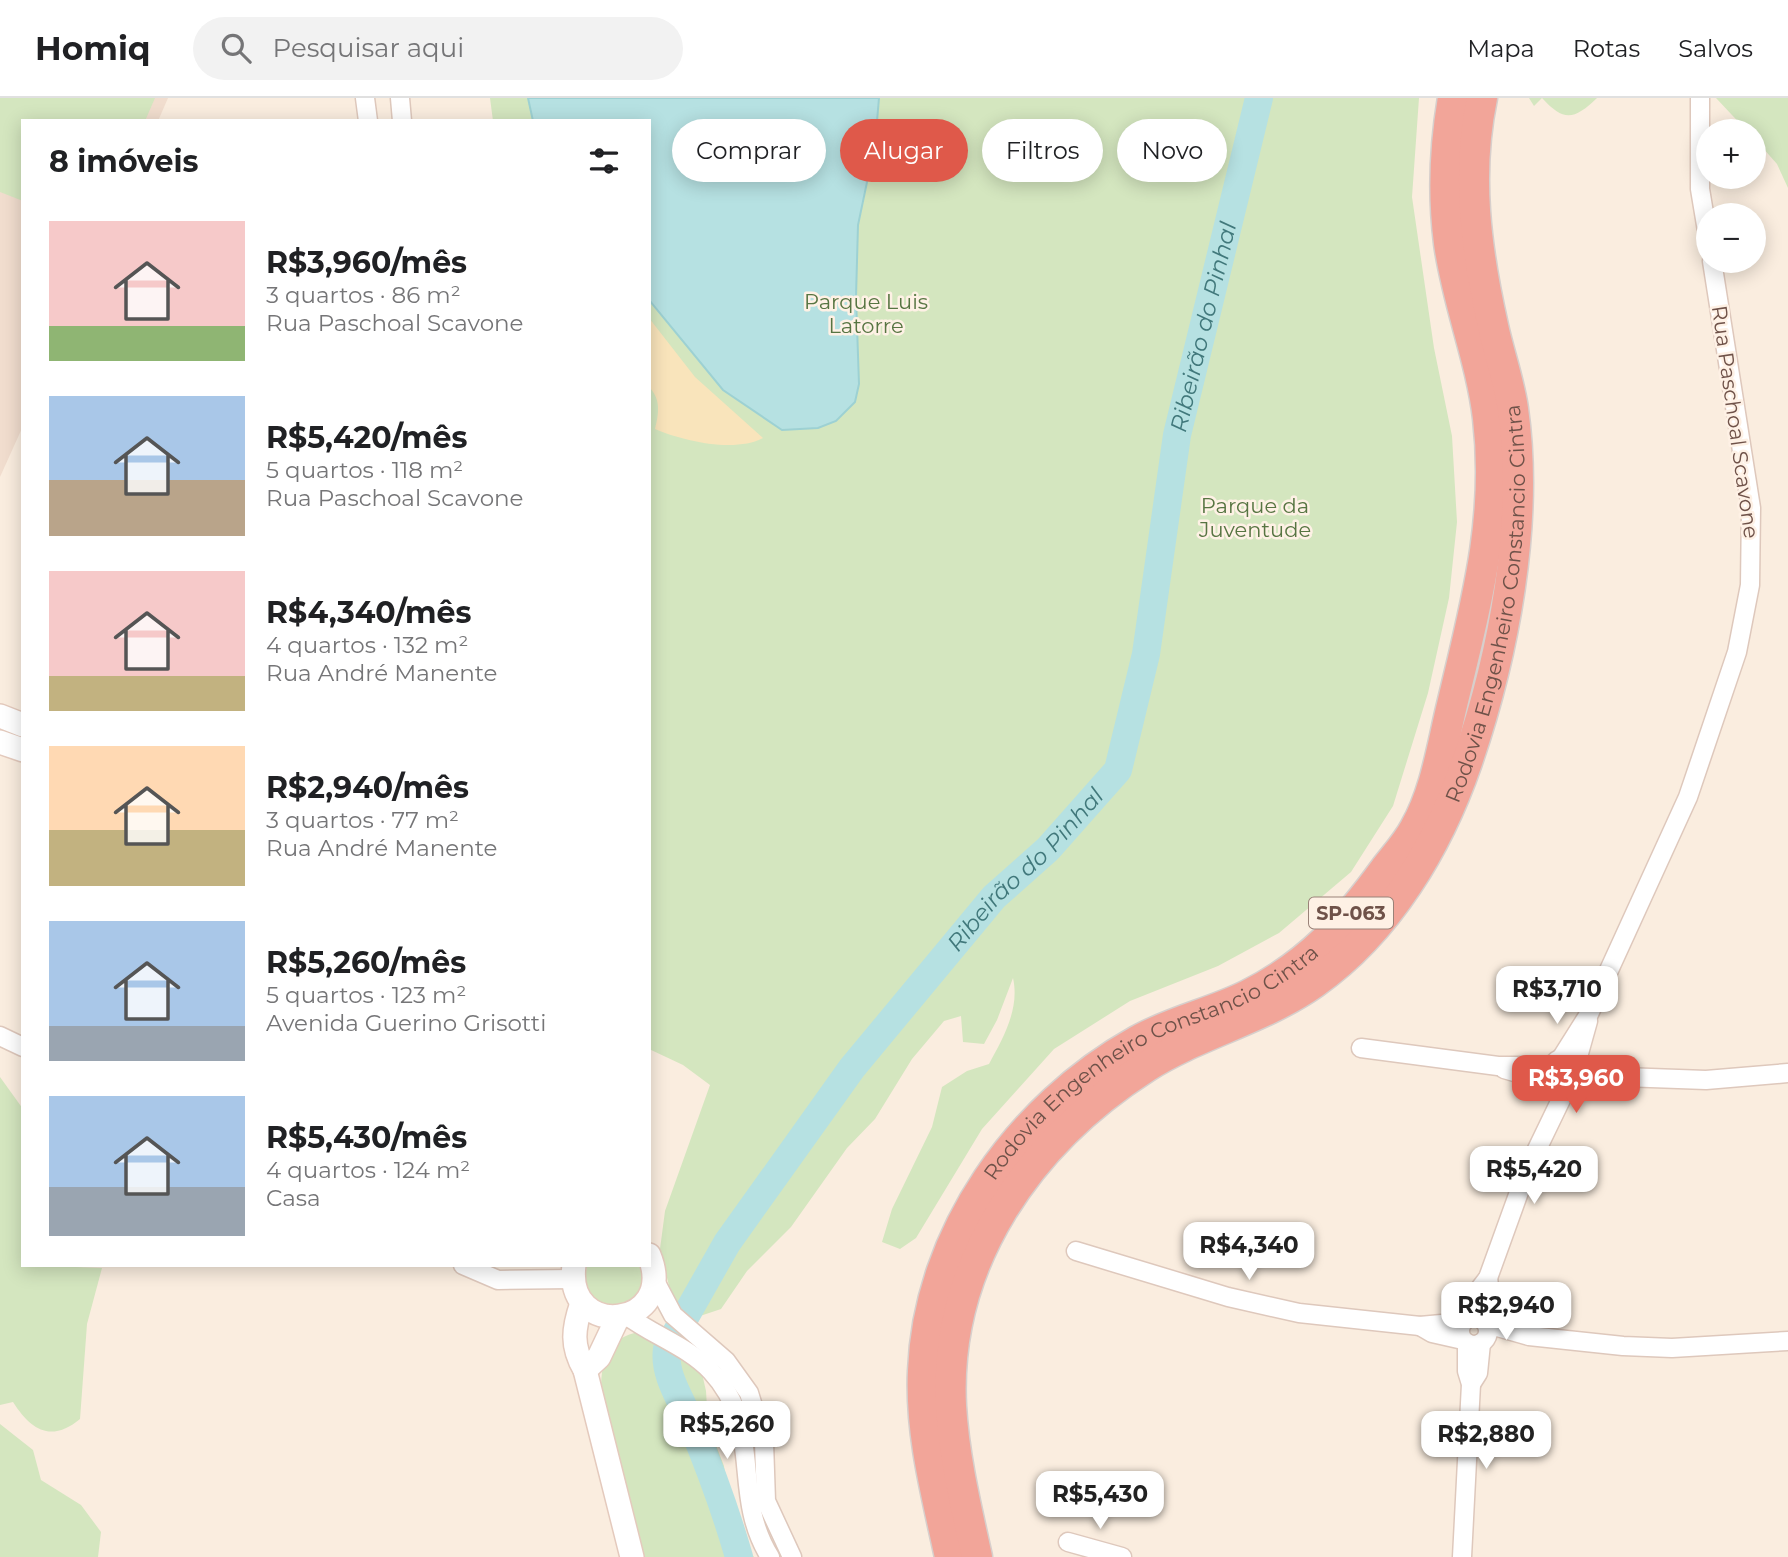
<!DOCTYPE html>
<html lang="pt">
<meta charset="utf-8">
<style>
:root{--surface:#fff;--page:#f2f2f2;--text:#202124;--muted:#757577;--line:#e0e0e0;--accent:#df594a}
body{margin:0;font-family:Montserrat,sans-serif;background:var(--page);color:var(--text);height:100vh;display:flex;flex-direction:column;font-size:26px;white-space:nowrap}
*{box-sizing:border-box;margin:0}
p{font-size:23px;color:var(--muted)}
.icon{flex:none;width:38px;height:38px;fill:none;stroke:currentColor;stroke-width:2;stroke-linecap:round;stroke-linejoin:round}
.map{position:relative;flex:1;overflow:hidden}
.details{position:absolute;left:21px;top:21px;width:630px;height:1148px;display:flex;flex-direction:column;background:var(--surface);border-radius:0px;box-shadow:0 4px 18px #0003}
.details>*{flex:none}
.hud{position:absolute;left:672px;top:21px;width:665px;height:63px;display:flex;gap:14px}
.controls{position:absolute;left:1696px;top:21px;display:grid;gap:14px}
.controls a{display:grid;place-items:center;width:70px;height:70px;border-radius:50%;background:var(--surface);box-shadow:0 4px 18px #0003;font-size:35px}
.price{position:absolute;translate:-50% -60px;padding:0 16px;border-radius:14px;background:#fff;color:#222;font-size:23px;line-height:46px;filter:drop-shadow(0 2px 4px #0008)}
.price::after{content:'';position:absolute;left:50%;top:42px;width:21px;height:16px;margin-left:-10px;background:inherit;clip-path:polygon(0 0,100% 0,50% 100%)}
.price.active{background:var(--accent);color:#fff}
ul{padding:0;list-style:none}
li{display:flex;align-items:center;gap:21px;height:175px;padding:0 28px}
li span{display:grid;place-items:center;flex:none;width:196px;height:140px;border-radius:0px;color:#555}
li>.icon{margin-inline-start:auto}
span .icon{width:84px;height:84px;fill:#fffc;stroke-width:1}
li b{font-size:30px}
h2{display:flex;justify-content:space-between;align-items:center;height:84px;padding:0 28px;font-size:30px}
.chip{padding:0 24px;border-radius:32px;background:var(--surface);box-shadow:0 4px 18px #0003;font-size:24px;line-height:63px}
.chip.active{background:var(--accent);color:#fff}
header{display:flex;align-items:center;gap:42px;box-sizing:border-box;height:98px;padding:0 35px;background:var(--surface);border-bottom:2px solid var(--line)}
header strong{font-size:33px}
nav{display:flex;gap:38px;margin-inline-start:auto;font-size:24px}
.search{width:490px;height:63px;background:var(--page);display:flex;align-items:center;gap:18px;box-sizing:border-box;padding:0 24px;border-radius:38px;color:var(--muted);font-size:26px}
.map>svg:first-child{display:block}
.residential{fill:#f1ddce}
.green{fill:#d4e6bf}
.sand{fill:#f9e4bb}
.water{fill:#b6e1e2;stroke:#9dd1d3;stroke-width:2}
.lines{fill:none;stroke-linecap:round;stroke-linejoin:round}
.river{stroke:#b6e1e2;stroke-width:28}
.minor-casing{stroke:#dec8bc;stroke-width:21}
.secondary-casing{stroke:#e4cabd;stroke-width:26}
.motorway-casing{stroke:#d7cfcc;stroke-width:33}
.minor{stroke:#fff;stroke-width:18}
.secondary{stroke:#fff;stroke-width:23}
.motorway{stroke:#f2a599;stroke-width:30}
.labels{text-anchor:middle;stroke-width:5;stroke-linejoin:round;paint-order:stroke}
.shield{fill:#fef1e5;stroke:#9a8278;stroke-width:2}
.shield-label{font-size:19px;font-weight:bold;fill:#6f5249}
.park-label{font-size:21px;fill:#577542;stroke:#fef1e5}
.street-label{font-size:21px;fill:#6f5249;stroke:#fef1e5}
.water-label{font-size:23px;font-style:italic;fill:#41787b;stroke:#fef1e5}
</style>
<header>
<strong>Homiq</strong>
<div class="search"><svg class="icon" aria-label="search" viewBox="0 0 24 24"><circle cx="10" cy="10" r="6"/><path d="M15 15l6 6"/></svg>Pesquisar aqui</div>
<nav><a>Mapa</a><a>Rotas</a><a>Salvos</a></nav>
</header>
<div class="map">
<svg width="1788" height="1459" viewBox="0 0 1788 1459">
<rect width="100%" height="100%" fill="#faeddf"/>
<polygon class="residential" points="0,0 168,0 158,23 23,23 23,328 0,379"/>
<g class="green">
<polygon points="0,0 155,0 145,23 23,23 23,103 0,94"/>
<path d="M 490,0 L 1419,0 L 1412,99 L 1434,250 L 1452,338 L 1457,424 L 1449,500 L 1428,595 L 1393,708 L 1351,774 L 1279,835 L 1218,868 L 1130,903 L 1054,951 L 982,1031 L 916,1140 L 900,1151 L 882,1144 L 892,1111 L 932,1029 L 942,989 L 967,973 L 989,966 C 1003,940 1020,911 1013,880 L 997,922 L 984,946 L 963,944 L 961,918 L 944,923 L 912,961 L 875,1021 L 847,1050 L 791,1129 L 747,1173 L 721,1211 L 700,1218 L 674,1208 L 660,1151 L 665,1113 L 710,987 L 683,967 L 649,951 L 649,23 L 493,23 Z"/>
<path d="M 1529,0 L 1597,0 C 1574,22 1564,24 1542,0 L 1534,8 Z"/>
<polygon points="1716,0 1788,0 1788,90 1777,66 1754,40 1754,33 1747,33"/>
<path d="M 0,979 L 23,1011 L 23,1167 L 102,1170 L 87,1226 L 80,1321 C 51,1345 31,1332 13,1304 L 0,1307 Z"/>
<path d="M 587,1167 L 640,1167 C 649,1185 639,1198 625,1208 L 597,1205 C 586,1193 584,1184 587,1167 Z"/>
<path d="M 640,1234 L 701,1271 L 706,1293 L 708,1326 L 724,1368 L 732,1426 L 754,1459 L 642,1459 L 602,1307 C 599,1275 602,1239 640,1234 Z"/>
<polygon points="0,1326 33,1352 41,1382 81,1407 101,1434 98,1459 0,1459"/>
</g>
<path class="sand" d="M 649,220 L 695,279 L 763,340 C 735,355 683,343 655,331 C 659,315 661,301 649,289 Z"/>
<polygon class="water" points="528,0 879,0 875,46 858,127 856,199 859,286 855,304 836,323 818,330 782,332 723,292 649,202 649,23 533,23"/>
<g class="lines">
<path class="river" id="s1" d="M 739,1459 C 726,1414 710,1370 692,1327 C 682,1303 663,1277 667,1251 L 727,1145 L 852,970 L 994,799 L 1048,751 L 1118,672 L 1146,556 L 1177,337 L 1259,0"/>
<g class="minor-casing">
<g id="minor">
<polyline points="365,0 368,23"/>
<polyline points="400,0 402,23"/>
<polyline points="1700,0 1700,91 1708,139"/>
<polyline points="0,938 23,949"/>
<polyline points="1361,950 1498,968 1553,968"/>
<circle cx="1565" cy="974" r="14"/>
<polyline points="1560,962 1589,916 1688,699 1737,554 1750,487 1751,410 1712,163"/>
<polyline points="1576,966 1588,923"/>
<polyline points="1504,971 1532,979 1553,980"/>
<polyline points="1576,983 1623,979 1706,982 1788,975"/>
<polyline points="1076,1153 1228,1199 1299,1215 1420,1228 1463,1224"/>
<polyline points="463,1167 498,1182 572,1181"/>
<polyline points="655,1183 673,1217 726,1263 749,1295 764,1344 766,1403 792,1459"/>
<path d="M 626,1217 C 654,1238 687,1248 711,1273 C 765,1331 730,1395 770,1459"/>
<circle cx="1474" cy="1233" r="14"/>
<polyline points="1467,1221 1478,1193 1488,1180 1527,1072 1568,987"/>
<polyline points="1484,1223 1490,1195 1488,1180"/>
<polyline points="1487,1226 1529,1238 1623,1248 1672,1250 1788,1243"/>
<polyline points="1420,1228 1432,1235 1463,1242"/>
<polyline points="1471,1286 1478,1275 1481,1245"/>
<polyline points="1068,1444 1122,1459"/>
<polyline points="1462,1459 1471,1286 1467,1273 1467,1245"/>
</g>
</g>
<g class="secondary-casing">
<g id="secondary">
<polyline points="0,618 23,627"/>
<polyline points="0,644 23,652"/>
<path d="M 574,1167 C 564,1244 679,1230 649,1157"/>
<path d="M 582,1205 C 573,1231 571,1248 585,1272 L 632,1459"/>
<polyline points="585,1272 599,1259 618,1219"/>
</g>
</g>
<g class="motorway-casing">
<g id="motorway">
<path id="s2" d="M 950,1459 C 937,1398 920,1336 923,1273 C 928,1136 1019,1009 1137,943 C 1172,923 1212,915 1248,897 C 1309,866 1345,826 1385,771 C 1395,758 1407,745 1415,730 C 1436,693 1442,648 1452,607 C 1475,510 1500,422 1488,320 C 1481,261 1457,204 1449,145 C 1443,98 1445,47 1453,0"/>
<path id="s3" d="M 977,1459 C 966,1409 954,1359 951,1308 C 944,1164 1029,1044 1146,969 C 1198,936 1263,921 1314,885 C 1388,833 1438,748 1467,664 C 1504,556 1529,424 1513,311 C 1509,283 1499,256 1493,228 C 1476,152 1466,77 1482,0"/>
</g>
</g>
<use href="#minor" class="minor"/>
<use href="#secondary" class="secondary"/>
<use href="#motorway" class="motorway"/>
</g>
<g class="labels">
<rect class="shield" x="1309" y="799.5" width="84" height="31" rx="5"/>
<g class="shield-label">
<text x="1351" y="822">SP-063</text>
</g>
<g class="park-label">
<text x="866" y="211">Parque Luis<tspan x="866" dy="24">Latorre</tspan></text>
<text x="1255" y="415">Parque da<tspan x="1255" dy="24">Juventude</tspan></text>
</g>
<g class="street-label">
<text transform="translate(1735 324) rotate(82)" y="7">Rua Paschoal Scavone</text>
<text dy="7" stroke="none"><textPath href="#s3" startOffset="1185">Rodovia Engenheiro Constancio Cintra</textPath></text>
<text dy="7" stroke="none"><textPath href="#s2" startOffset="598">Rodovia Engenheiro Constancio Cintra</textPath></text>
</g>
<g class="water-label">
<text dy="8" stroke="none"><textPath href="#s1" startOffset="1410">Ribeirão do Pinhal</textPath></text>
<text dy="8" stroke="none"><textPath href="#s1" startOffset="822">Ribeirão do Pinhal</textPath></text>
</g>
</g>
</svg>
<div class="controls">
<a>+</a>
<a>−</a>
</div>
<b class="price" style="left:1557px;top:928px">R$3,710</b>
<b class="price active" style="left:1576px;top:1017px">R$3,960</b>
<b class="price" style="left:1534px;top:1108px">R$5,420</b>
<b class="price" style="left:1249px;top:1184px">R$4,340</b>
<b class="price" style="left:1506px;top:1244px">R$2,940</b>
<b class="price" style="left:727px;top:1363px">R$5,260</b>
<b class="price" style="left:1486px;top:1373px">R$2,880</b>
<b class="price" style="left:1100px;top:1433px">R$5,430</b>
<div class="hud">
<a class="chip">Comprar</a>
<a class="chip active">Alugar</a>
<a class="chip">Filtros</a>
<a class="chip">Novo</a>
</div>
<section class="details">
<h2>8 imóveis<svg class="icon" aria-label="filters" viewBox="0 0 24 24"><path d="M4 7h16M4 17h16"/><circle cx="9" cy="7" r="2"/><circle cx="15" cy="17" r="2"/></svg></h2>
<ul>
<li><span style="background:linear-gradient(#f6c9c9 75%,#8fb573 0)"><svg class="icon" aria-label="home" viewBox="0 0 24 24"><path d="M3 11l9-7 9 7M6 9v11h12V9"/></svg></span><div><b>R$3,960/mês</b><p>3 quartos · 86 m²</p><p>Rua Paschoal Scavone</p></div></li>
<li><span style="background:linear-gradient(#a9c7e8 60%,#b9a48a 0)"><svg class="icon" aria-label="home" viewBox="0 0 24 24"><path d="M3 11l9-7 9 7M6 9v11h12V9"/></svg></span><div><b>R$5,420/mês</b><p>5 quartos · 118 m²</p><p>Rua Paschoal Scavone</p></div></li>
<li><span style="background:linear-gradient(#f6c9c9 75%,#c2b280 0)"><svg class="icon" aria-label="home" viewBox="0 0 24 24"><path d="M3 11l9-7 9 7M6 9v11h12V9"/></svg></span><div><b>R$4,340/mês</b><p>4 quartos · 132 m²</p><p>Rua André Manente</p></div></li>
<li><span style="background:linear-gradient(#ffd9b3 60%,#c2b280 0)"><svg class="icon" aria-label="home" viewBox="0 0 24 24"><path d="M3 11l9-7 9 7M6 9v11h12V9"/></svg></span><div><b>R$2,940/mês</b><p>3 quartos · 77 m²</p><p>Rua André Manente</p></div></li>
<li><span style="background:linear-gradient(#a9c7e8 75%,#9aa5b1 0)"><svg class="icon" aria-label="home" viewBox="0 0 24 24"><path d="M3 11l9-7 9 7M6 9v11h12V9"/></svg></span><div><b>R$5,260/mês</b><p>5 quartos · 123 m²</p><p>Avenida Guerino Grisotti</p></div></li>
<li><span style="background:linear-gradient(#a9c7e8 65%,#9aa5b1 0)"><svg class="icon" aria-label="home" viewBox="0 0 24 24"><path d="M3 11l9-7 9 7M6 9v11h12V9"/></svg></span><div><b>R$5,430/mês</b><p>4 quartos · 124 m²</p><p>Casa</p></div></li>
</ul>
</section>
</div>
